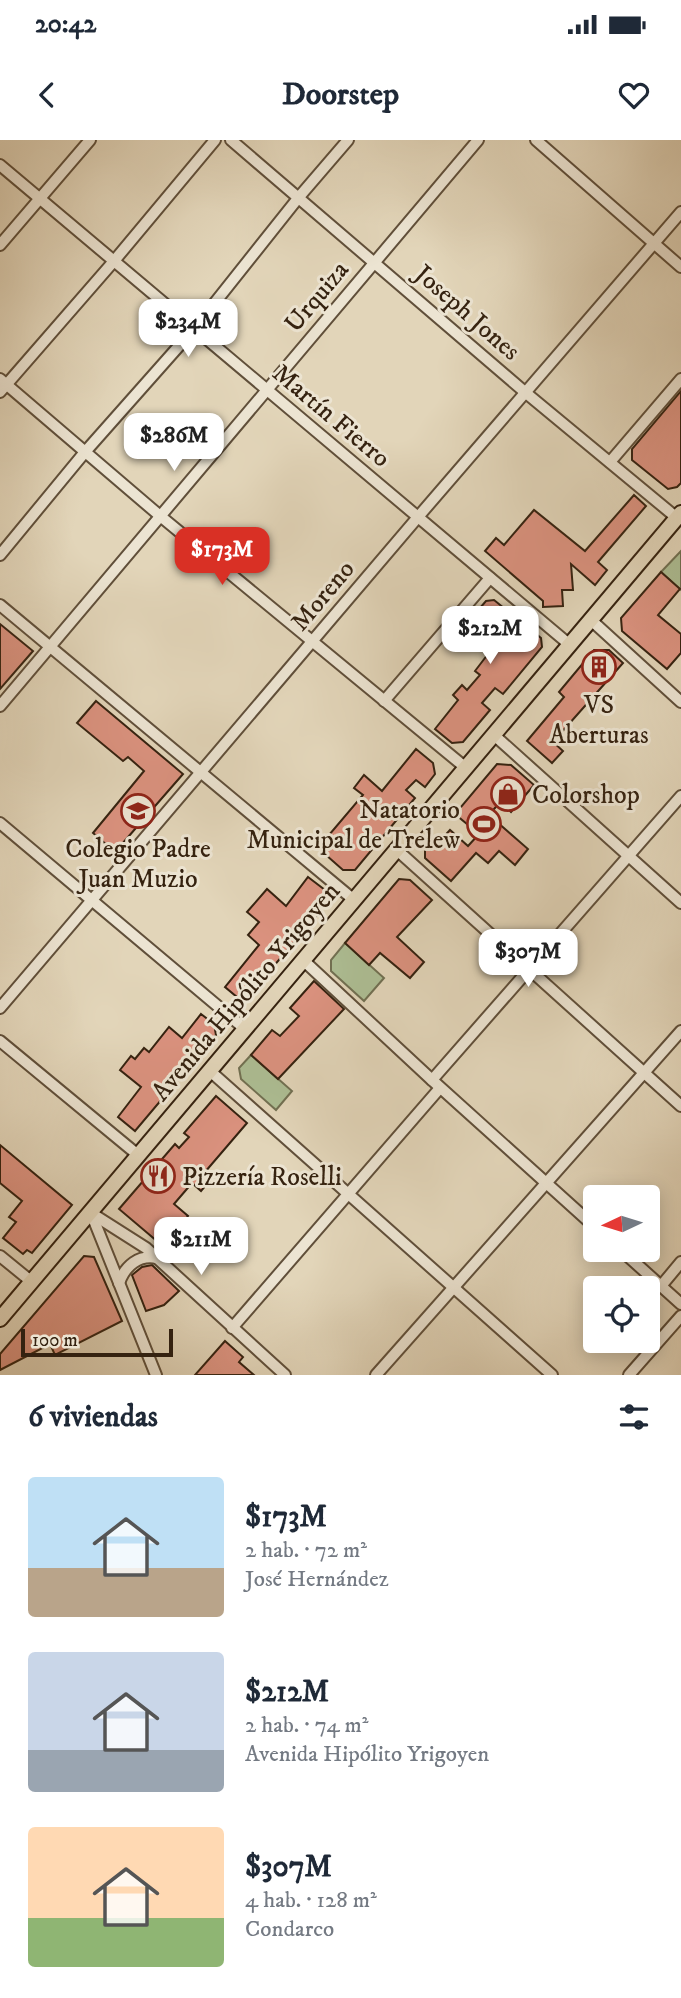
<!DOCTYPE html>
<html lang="es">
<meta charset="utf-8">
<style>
:root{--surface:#fff;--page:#f6f6f7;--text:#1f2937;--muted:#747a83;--accent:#d93025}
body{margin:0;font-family:"IM FELL DW Pica",serif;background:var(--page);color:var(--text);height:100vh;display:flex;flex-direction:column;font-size:26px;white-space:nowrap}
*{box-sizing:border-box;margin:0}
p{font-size:23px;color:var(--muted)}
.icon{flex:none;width:38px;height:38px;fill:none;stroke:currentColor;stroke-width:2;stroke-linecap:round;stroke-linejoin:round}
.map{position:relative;height:1235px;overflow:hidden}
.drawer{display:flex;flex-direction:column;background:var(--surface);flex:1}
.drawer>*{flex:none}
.needle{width:46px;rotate:266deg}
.fabs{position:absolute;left:583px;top:1045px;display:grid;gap:14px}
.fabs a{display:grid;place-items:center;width:77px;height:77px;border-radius:7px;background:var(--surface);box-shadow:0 4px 18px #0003;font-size:35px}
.scale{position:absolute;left:21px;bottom:18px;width:152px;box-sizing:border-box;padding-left:7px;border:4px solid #352210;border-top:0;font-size:19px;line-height:24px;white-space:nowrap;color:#352210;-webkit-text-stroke:5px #ece4d2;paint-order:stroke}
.price{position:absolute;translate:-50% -60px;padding:0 16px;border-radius:14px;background:#fff;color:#222;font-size:23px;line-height:46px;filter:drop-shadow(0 2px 4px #0008)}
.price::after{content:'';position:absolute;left:50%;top:42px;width:21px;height:16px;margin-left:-10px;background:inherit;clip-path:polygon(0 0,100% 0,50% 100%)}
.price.selected{background:var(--accent);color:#fff}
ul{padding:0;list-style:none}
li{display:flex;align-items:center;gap:21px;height:175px;padding:0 28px}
li span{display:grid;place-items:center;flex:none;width:196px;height:140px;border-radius:7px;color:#555}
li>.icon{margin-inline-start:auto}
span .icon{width:84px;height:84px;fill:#fffc;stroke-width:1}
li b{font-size:30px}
h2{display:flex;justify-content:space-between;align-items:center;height:84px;padding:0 28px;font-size:30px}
.status{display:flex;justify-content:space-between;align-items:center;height:49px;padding:0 35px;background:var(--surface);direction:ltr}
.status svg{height:19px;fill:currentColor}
header{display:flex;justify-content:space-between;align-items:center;height:91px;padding:0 28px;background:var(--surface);font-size:32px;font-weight:800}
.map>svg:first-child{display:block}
.green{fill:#adbe94;stroke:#717052;stroke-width:2}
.building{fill:#db927f;stroke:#352210;stroke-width:2}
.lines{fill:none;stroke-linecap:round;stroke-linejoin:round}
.minor-casing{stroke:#604f3a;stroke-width:14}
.major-casing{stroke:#352210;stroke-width:18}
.minor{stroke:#ece4d2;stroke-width:10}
.major{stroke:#e2d5b9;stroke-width:14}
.labels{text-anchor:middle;stroke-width:6;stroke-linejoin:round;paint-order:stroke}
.street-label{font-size:26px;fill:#352210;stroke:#ece4d2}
.poi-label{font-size:26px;fill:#352210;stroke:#ece4d2}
</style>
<div class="status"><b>20:42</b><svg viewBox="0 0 49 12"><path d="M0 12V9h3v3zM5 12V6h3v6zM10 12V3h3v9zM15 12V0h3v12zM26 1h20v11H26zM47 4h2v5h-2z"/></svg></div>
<header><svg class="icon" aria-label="back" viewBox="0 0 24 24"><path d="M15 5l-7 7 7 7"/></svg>Doorstep<svg class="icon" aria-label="heart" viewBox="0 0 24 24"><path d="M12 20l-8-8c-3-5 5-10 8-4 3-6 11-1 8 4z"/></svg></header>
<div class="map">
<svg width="681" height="1235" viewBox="0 0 681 1235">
<rect width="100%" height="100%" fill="#e2d5b9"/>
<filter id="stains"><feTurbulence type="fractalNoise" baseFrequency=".00286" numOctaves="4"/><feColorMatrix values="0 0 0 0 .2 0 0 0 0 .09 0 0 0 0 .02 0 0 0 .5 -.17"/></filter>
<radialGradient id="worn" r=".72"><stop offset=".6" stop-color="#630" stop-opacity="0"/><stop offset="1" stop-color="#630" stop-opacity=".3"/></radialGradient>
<g class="green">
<polygon points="681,411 681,450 661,432"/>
<polygon points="345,803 384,838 364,861 331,831 331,820"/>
<polygon points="251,915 292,951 276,970 241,939 239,928"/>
</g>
<g class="building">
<polygon points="681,251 681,343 677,347 668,349 632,320 632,309"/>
<polygon points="634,355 646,366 598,422 607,430 595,445 571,424 573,450 562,450 563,466 543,467 543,461 485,411 496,398 504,405 534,370 585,411"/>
<polygon points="661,432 680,449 658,475 681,494 681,513 667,529 622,491 621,478"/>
<polygon points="494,460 541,498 542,507 503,554 495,548 482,563 490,570 463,602 452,603 435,589 458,560 453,555 462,545 467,550 480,535 475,531 488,514 461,490 486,461"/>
<polygon points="0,484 33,511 0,549"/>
<polygon points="594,510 609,510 623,523 553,602 563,611 552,623 527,601 564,557 559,552"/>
<polygon points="96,561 183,634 115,712 93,693 144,631 128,617 123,621 77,583"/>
<polygon points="416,609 433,623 435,634 425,647 416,640 406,650 415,658 355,730 343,730 318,708 363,655 354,648 364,635 382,651"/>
<polygon points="497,624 511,625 534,645 511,672 500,662 489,675 528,709 515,725 499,711 488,723 476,713 451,741 425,718 425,709 434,699 438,703 450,690 468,706 479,694 455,674"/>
<polygon points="308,737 325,750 325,759 316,771 319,773 243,862 225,847 259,805 248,795 259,782 247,772 267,749 286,766"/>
<polygon points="399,739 410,740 432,760 397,797 424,822 410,838 380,813 369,825 345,803"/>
<polygon points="314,841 344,869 278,939 251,915 272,890 280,896 299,876 290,868"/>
<polygon points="201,874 214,884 216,895 135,991 118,977 141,947 120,930 131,916 135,919 144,908 149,912 169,887 182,898"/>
<polygon points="216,956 247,983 205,1032 212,1038 201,1051 192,1043 174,1064 188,1076 177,1090 191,1102 177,1118 119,1069 175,1004 179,1008 189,997 184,993"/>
<polygon points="0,1005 72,1065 32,1113 27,1110 23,1114 3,1098 16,1082 9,1077 22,1061 0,1043"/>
<polygon points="84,1116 94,1117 122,1181 55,1215 50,1204 0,1230 0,1214"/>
<polygon points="152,1125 179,1151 164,1165 146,1171 132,1135 142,1127"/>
<polygon points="225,1201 243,1217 239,1222 254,1235 195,1235"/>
</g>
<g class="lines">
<g class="minor-casing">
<g id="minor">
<polyline points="231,0 526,253 677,378"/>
<polyline points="536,0 681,127"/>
<polyline points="0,25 570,505"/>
<polyline points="0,105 90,0"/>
<polyline points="0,239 159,375 466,628"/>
<polyline points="0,252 114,121 215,0"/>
<polyline points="610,322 681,239"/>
<polyline points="0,415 85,312 194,189 299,57 348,0"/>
<polyline points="0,465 354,760"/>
<polyline points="591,480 681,562"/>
<polyline points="384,561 490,438"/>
<polyline points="0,566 478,0"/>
<polyline points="494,595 681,763"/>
<polyline points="0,683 245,889"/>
<polyline points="397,710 681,966"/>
<polyline points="303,820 432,940 595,1087"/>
<polyline points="0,868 418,377 681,72"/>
<polyline points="0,901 138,1015"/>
<polyline points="210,931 552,1235"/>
<polyline points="432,940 681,656"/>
<polyline points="91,1073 146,1108 285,1235"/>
<polyline points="91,1073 156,1235"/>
<polyline points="621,1110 681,1164"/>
<polyline points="0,1116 32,1142"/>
<path d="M 119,1143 C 125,1126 139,1114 157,1118"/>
<polyline points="661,1146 681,1122"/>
<polyline points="232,1188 440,948"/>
<polyline points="376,1235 681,891"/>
<polyline points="629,1235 681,1176"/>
</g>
</g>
<g class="major-casing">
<polyline id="major" points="0,1179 681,373"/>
</g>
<use href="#minor" class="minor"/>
<use href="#major" class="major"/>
</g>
<defs>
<g id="building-ring" transform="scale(1.75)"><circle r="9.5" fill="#ece4d2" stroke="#8f2418" stroke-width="1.5"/><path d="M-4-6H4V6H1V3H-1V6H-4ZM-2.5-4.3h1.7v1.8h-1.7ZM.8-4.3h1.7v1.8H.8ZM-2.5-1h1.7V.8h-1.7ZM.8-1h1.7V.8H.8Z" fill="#8f2418"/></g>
<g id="shop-ring" transform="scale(1.75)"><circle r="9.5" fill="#ece4d2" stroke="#8f2418" stroke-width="1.5"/><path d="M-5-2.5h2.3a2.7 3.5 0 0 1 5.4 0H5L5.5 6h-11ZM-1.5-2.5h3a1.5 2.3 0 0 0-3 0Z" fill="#8f2418"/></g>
<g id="school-ring" transform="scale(1.75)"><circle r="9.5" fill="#ece4d2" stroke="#8f2418" stroke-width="1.5"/><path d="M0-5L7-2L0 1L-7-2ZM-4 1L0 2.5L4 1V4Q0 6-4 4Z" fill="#8f2418"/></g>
<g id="stadium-ring" transform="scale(1.75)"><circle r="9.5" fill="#ece4d2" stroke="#8f2418" stroke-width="1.5"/><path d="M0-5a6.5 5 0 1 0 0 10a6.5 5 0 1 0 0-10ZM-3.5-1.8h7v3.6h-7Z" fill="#8f2418"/></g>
<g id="restaurant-ring" transform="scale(1.75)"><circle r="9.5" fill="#ece4d2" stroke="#8f2418" stroke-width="1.5"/><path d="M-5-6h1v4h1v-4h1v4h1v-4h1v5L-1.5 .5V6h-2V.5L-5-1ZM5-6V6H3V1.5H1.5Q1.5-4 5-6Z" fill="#8f2418"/></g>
</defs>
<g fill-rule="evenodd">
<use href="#building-ring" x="599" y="527"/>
<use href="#shop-ring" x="508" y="654"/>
<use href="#school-ring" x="138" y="671"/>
<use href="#stadium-ring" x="484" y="684"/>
<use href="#restaurant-ring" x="158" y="1036"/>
</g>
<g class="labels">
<g class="street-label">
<text transform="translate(316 156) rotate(-50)" y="9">Urquiza</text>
<text transform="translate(468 172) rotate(41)" y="9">Joseph Jones</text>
<text transform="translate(332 275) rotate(40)" y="9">Martín Fierro</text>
<text transform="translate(322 455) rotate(-50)" y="9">Moreno</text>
<text transform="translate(245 851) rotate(-50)" y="9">Avenida Hipólito Yrigoyen</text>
</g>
<g class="poi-label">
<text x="599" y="573">VS<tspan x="599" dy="30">Aberturas</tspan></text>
<text x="532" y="663" text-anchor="start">Colorshop</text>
<text x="460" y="678" text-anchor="end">Natatorio<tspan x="460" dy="30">Municipal de Trelew</tspan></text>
<text x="138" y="717">Colegio Padre<tspan x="138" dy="30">Juan Muzio</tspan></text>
<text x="182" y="1045" text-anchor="start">Pizzería Roselli</text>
</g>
</g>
<rect width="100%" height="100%" filter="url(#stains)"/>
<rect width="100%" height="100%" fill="url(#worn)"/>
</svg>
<div class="fabs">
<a><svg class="needle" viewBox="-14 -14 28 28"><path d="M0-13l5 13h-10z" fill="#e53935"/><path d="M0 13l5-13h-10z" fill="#747a83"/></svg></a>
<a><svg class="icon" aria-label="locate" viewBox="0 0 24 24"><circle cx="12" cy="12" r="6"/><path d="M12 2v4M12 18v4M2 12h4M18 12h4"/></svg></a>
</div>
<div class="scale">100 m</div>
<b class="price" style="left:188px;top:219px">$234M</b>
<b class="price" style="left:174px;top:333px">$286M</b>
<b class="price selected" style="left:222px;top:447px">$173M</b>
<b class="price" style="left:490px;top:526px">$212M</b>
<b class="price" style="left:528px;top:849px">$307M</b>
<b class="price" style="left:201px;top:1137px">$211M</b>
</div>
<section class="drawer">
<h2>6 viviendas<svg class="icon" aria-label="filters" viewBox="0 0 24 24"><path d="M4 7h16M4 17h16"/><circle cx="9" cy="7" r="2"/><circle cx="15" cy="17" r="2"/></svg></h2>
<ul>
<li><span style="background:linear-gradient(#bfe0f5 65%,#b9a48a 0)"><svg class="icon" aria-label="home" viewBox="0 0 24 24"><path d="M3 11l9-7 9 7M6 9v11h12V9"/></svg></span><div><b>$173M</b><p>2 hab. · 72 m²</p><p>José Hernández</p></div></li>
<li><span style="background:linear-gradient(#c9d6e8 70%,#9aa5b1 0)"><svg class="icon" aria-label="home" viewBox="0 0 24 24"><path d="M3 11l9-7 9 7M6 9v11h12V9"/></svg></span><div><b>$212M</b><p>2 hab. · 74 m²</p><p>Avenida Hipólito Yrigoyen</p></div></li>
<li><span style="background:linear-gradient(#ffd9b3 65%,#8fb573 0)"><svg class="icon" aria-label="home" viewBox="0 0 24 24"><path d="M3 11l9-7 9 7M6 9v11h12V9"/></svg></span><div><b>$307M</b><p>4 hab. · 128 m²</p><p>Condarco</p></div></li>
</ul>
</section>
